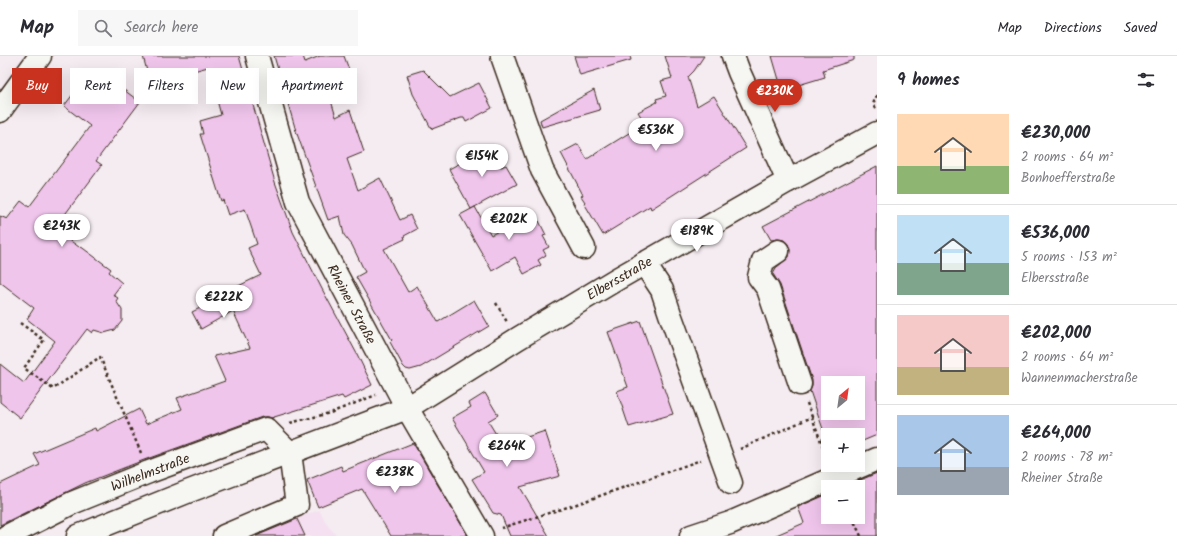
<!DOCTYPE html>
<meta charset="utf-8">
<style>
:root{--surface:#fff;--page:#f7f7f7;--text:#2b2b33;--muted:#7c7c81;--line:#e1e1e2;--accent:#c8321e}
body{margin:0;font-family:Kalam,sans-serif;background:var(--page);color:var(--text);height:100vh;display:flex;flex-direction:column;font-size:15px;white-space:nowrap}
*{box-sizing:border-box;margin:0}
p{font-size:13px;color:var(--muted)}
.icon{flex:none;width:22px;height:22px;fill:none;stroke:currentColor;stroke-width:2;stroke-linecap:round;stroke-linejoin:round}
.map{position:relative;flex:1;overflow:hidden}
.drawer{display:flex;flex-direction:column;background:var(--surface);width:300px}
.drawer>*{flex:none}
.hud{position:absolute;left:12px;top:12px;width:380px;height:36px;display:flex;gap:8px}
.needle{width:26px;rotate:29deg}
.fabs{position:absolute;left:821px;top:320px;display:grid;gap:8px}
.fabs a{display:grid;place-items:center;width:44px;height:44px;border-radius:0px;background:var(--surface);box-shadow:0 4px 16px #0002;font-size:20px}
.price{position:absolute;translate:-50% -34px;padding:0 9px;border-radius:14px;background:#fff;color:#222;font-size:13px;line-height:26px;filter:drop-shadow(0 1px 2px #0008)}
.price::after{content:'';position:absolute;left:50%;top:24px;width:12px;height:9px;margin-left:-6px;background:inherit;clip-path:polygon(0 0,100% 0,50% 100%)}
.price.active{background:var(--accent);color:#fff}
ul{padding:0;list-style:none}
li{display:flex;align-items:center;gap:12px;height:100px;padding:0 20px}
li+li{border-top:1px solid var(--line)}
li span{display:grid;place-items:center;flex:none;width:112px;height:80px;border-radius:0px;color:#555}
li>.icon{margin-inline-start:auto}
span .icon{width:48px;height:48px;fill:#fffc;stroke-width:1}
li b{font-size:17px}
h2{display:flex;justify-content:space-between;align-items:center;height:48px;padding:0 20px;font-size:17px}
.chip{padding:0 14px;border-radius:0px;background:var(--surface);box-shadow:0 4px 16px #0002;font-size:14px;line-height:36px}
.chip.active{background:var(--accent);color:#fff}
header{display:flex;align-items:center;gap:24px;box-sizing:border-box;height:56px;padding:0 20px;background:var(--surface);border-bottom:1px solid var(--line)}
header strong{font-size:19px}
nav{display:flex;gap:22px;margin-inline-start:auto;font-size:14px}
.search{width:280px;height:36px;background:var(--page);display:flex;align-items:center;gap:10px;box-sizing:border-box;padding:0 14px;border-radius:0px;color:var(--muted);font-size:15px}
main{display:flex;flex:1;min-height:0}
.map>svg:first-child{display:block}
.built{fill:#f4e0f0}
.building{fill:#f0c5ec;stroke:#3b2a1e;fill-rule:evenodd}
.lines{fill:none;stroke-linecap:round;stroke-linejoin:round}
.minor-casing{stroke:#3b2a1e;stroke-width:25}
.major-casing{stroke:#3b2a1e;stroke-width:25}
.path{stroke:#3b2a1e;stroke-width:2.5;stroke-dasharray:3 3;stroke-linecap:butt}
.minor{stroke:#f6f6f2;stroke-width:22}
.major{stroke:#f6f6f2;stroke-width:22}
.labels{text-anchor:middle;stroke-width:3;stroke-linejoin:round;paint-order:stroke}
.street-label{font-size:14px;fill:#3b2a1e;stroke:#f6f6f2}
</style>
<header>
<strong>Map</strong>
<div class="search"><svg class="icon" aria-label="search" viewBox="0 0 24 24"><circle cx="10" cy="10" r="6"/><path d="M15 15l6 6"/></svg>Search here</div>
<nav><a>Map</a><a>Directions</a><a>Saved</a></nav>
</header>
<main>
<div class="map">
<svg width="877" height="480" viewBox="0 0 877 480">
<rect width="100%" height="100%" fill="#f5ecf1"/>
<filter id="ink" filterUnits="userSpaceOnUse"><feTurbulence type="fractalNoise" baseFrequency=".025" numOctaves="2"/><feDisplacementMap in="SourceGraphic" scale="8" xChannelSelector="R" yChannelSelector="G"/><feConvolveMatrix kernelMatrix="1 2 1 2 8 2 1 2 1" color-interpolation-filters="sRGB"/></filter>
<g filter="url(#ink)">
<polygon class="built" points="319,454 328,470 337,480 247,480"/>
<g class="building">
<polygon points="143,0 239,0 275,126 293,176 322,233 357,298 372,329 344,343 342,340 271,362 268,361 262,361 144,404 85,427 0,469 0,428 40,409 34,398 95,372 96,375 139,353 146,368 182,353 177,342 225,325 214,300 250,292 233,255 201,273 192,256 224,240 222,238 261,219 248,192 257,188 245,153 228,159 223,144 221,145 200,78 203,78 200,65 221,59 208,11 150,27"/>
<polygon points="274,0 303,0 305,6 320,0 344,0 351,19 326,28 336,61 350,54 364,96 347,103 358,134 380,122 400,164 410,159 417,173 404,180 405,183 384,193 408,236 417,230 438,266 474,244 489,270 421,311 410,314 406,313 403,310 390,286 392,284 356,221 365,216 352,189 344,179 340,160 328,164 296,75"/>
<polygon points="574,0 630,0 631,4 580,19"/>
<polygon points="665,0 704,0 694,15 688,21 697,50 714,40 746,92 651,153 650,150 603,179 584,147 585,146 581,140 583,139 561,97 578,88 587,103 645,67 638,56 657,46 656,43 666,40 661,25 672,22"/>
<polygon points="772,0 854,0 854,4 823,14 825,21 782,34"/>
<polygon points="423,14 450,41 479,27 492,52 466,66 464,62 461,62 432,73 432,71 431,72 413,38 407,19"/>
<polygon points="90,16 116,36 120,31 140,46 96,105 102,109 54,173 79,191 80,190 111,213 109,216 122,227 113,239 118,242 116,245 122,254 122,265 115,274 104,277 94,274 92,277 87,273 20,362 0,346 0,308 24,327 55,285 27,263 34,252 0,226 0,160 7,163 21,145 29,151 90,70 64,50"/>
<polygon points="594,34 600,54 542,71 540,64"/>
<polygon points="490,91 501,111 506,109 517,128 471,153 449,113"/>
<path d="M 877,110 L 877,379 L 858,387 L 858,379 L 825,379 L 810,335 L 812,330 L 812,324 L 780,229 L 773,218 L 777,211 L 789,201 L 790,194 L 788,188 L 784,184 L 778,183 L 771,184 L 763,170 ZM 828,327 L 858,327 L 858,357 L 828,357 Z"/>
<polygon points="475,151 491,179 531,158 536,166 539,165 546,179 543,180 549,191 543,194 546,199 538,204 541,209 524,218 515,201 492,215 460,159"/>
<polygon points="640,265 673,358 629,371 617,335 628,331 608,276"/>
<polygon points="485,337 498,359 488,365 505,393 524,382 545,375 560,420 520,431 549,480 510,480 501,459 493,457 472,423 484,416 452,362 471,351 469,347"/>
<polygon points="413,387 468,480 391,480 362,433 318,451 307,424 341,410 343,415"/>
<polygon points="877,417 877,480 774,480 804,467 798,451 828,438 828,461 858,461 858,425"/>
<polygon points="297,463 305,480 256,480"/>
</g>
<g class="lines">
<g class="minor-casing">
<g id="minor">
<polyline points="257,0 298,146 407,352 482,480"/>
<polyline points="502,0 542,114 584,192"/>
<polyline points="733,0 739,16 788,125"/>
<polyline points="0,55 40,0"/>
<polyline points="778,195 763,205 759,221 768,233 800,328"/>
<polyline points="644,207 662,234 670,258 731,427"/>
<polyline points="7,480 72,447 149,416 266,373 290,397 297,449 224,480"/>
<polyline points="691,480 730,467 877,403"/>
</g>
</g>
<g class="major-casing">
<polyline id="major" points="78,480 187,436 407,352 517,283 617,223 788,125 877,77"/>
</g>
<g class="path">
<polyline points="877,39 873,48 877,54"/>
<polyline points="496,247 507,266"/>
<polyline points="20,267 44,284 24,312 53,333 100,301 141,397"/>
<polyline points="807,347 812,361"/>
<polyline points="290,367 330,357 376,339"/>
<polyline points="740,393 812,361 827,402"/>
<polyline points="852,461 861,480"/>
<polyline points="501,472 574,449 701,404"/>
</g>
<use href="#minor" class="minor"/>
<use href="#major" class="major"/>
</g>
</g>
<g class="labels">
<g class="street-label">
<text transform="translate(619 222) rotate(-30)" y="5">Elbersstraße</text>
<text transform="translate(352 248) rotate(62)" y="5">Rheiner Straße</text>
<text transform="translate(150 416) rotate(-21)" y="5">Wilhelmstraße</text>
</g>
</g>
</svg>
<div class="fabs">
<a><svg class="needle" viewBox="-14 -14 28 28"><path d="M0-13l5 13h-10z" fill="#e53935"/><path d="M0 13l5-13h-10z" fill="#7c7c81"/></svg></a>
<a>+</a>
<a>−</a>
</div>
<b class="price active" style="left:775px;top:57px">€230K</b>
<b class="price" style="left:656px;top:96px">€536K</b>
<b class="price" style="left:482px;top:122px">€154K</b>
<b class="price" style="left:509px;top:185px">€202K</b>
<b class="price" style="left:62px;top:192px">€243K</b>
<b class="price" style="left:697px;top:197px">€189K</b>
<b class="price" style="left:224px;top:263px">€222K</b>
<b class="price" style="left:507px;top:412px">€264K</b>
<b class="price" style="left:395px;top:438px">€238K</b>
<div class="hud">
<a class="chip active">Buy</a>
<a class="chip">Rent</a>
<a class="chip">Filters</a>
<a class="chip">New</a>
<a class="chip">Apartment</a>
</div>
</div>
<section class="drawer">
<h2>9 homes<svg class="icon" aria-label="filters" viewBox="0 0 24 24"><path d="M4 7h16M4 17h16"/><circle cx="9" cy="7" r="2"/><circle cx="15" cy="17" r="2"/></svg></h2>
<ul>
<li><span style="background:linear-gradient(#ffd9b3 65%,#8fb573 0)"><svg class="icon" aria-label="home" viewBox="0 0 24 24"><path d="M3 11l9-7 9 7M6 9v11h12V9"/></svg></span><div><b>€230,000</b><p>2 rooms · 64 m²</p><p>Bonhoefferstraße</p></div></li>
<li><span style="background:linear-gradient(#bfe0f5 60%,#7fa58c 0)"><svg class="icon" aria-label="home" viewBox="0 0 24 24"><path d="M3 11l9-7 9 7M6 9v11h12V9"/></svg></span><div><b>€536,000</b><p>5 rooms · 153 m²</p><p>Elbersstraße</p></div></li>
<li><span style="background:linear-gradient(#f6c9c9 65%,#c2b280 0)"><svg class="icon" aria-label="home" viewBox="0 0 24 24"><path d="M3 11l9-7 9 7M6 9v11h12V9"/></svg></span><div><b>€202,000</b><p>2 rooms · 64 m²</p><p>Wannenmacherstraße</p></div></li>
<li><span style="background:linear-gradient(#a9c7e8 65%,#9aa5b1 0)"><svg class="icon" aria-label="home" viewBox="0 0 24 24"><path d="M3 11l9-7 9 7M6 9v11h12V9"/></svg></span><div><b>€264,000</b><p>2 rooms · 78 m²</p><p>Rheiner Straße</p></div></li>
</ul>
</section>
</main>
